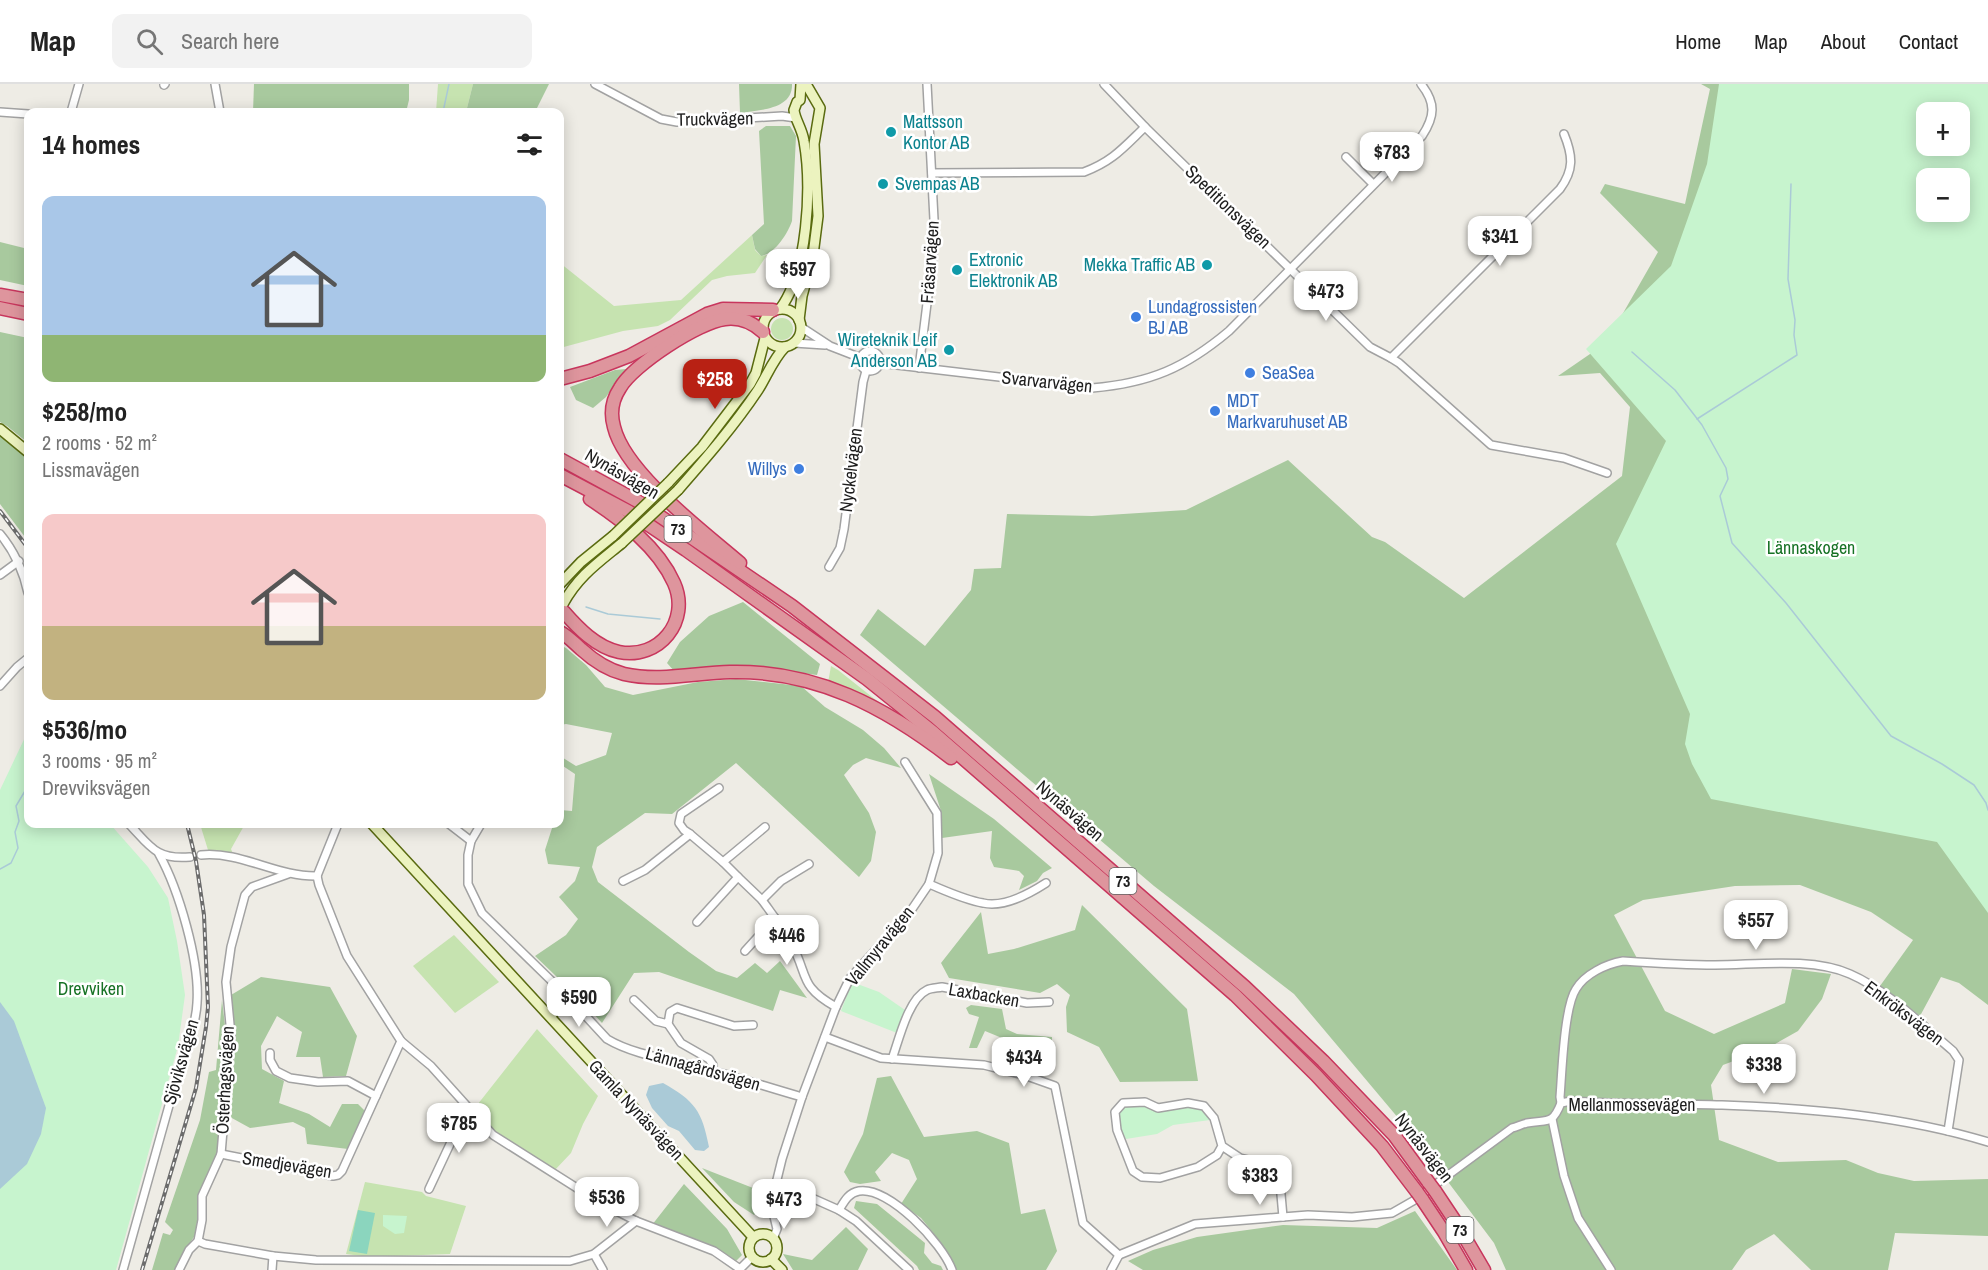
<!DOCTYPE html>
<meta charset="utf-8">
<style>
:root{--surface:#fff;--page:#f2f2f2;--text:#222;--muted:#767676;--line:#e0e0e0;--accent:#b82114}
body{margin:0;font-family:"Archivo Narrow",sans-serif;background:var(--page);color:var(--text);height:100vh;display:flex;flex-direction:column;font-size:22px;white-space:nowrap}
*{box-sizing:border-box;margin:0}
p{font-size:20px;color:var(--muted)}
.icon{flex:none;width:33px;height:33px;fill:none;stroke:currentColor;stroke-width:2;stroke-linecap:round;stroke-linejoin:round}
.map{position:relative;flex:1;overflow:hidden}
.side{position:absolute;left:24px;top:24px;width:540px;height:720px;display:flex;flex-direction:column;background:var(--surface);border-radius:12px;box-shadow:0 3px 15px #0003}
.side>*{flex:none}
.buttons{position:absolute;left:1916px;top:18px;display:grid;gap:12px}
.buttons a{display:grid;place-items:center;width:54px;height:54px;border-radius:12px;background:var(--surface);box-shadow:0 3px 15px #0003;font-size:30px}
.price{position:absolute;translate:-50% -51px;padding:0 14px;border-radius:12px;background:#fff;color:#222;font-size:20px;line-height:39px;filter:drop-shadow(0 2px 3px #0008)}
.price::after{content:'';position:absolute;left:50%;top:36px;width:18px;height:14px;margin-left:-9px;background:inherit;clip-path:polygon(0 0,100% 0,50% 100%)}
.price.on{background:var(--accent);color:#fff}
ul{padding:0;list-style:none}
li{display:grid;align-content:center;gap:12px;height:318px;padding:0 18px}
li span{display:grid;place-items:center;height:186px;border-radius:12px;color:#555}
li>.icon{margin-inline-start:auto}
span .icon{width:108px;height:108px;fill:#fffc;stroke-width:1}
li b{font-size:26px}
h2{display:flex;justify-content:space-between;align-items:center;height:72px;padding:0 18px;font-size:26px}
header{display:flex;align-items:center;gap:36px;box-sizing:border-box;height:84px;padding:0 30px;background:var(--surface);border-bottom:2px solid var(--line)}
header strong{font-size:28px}
nav{display:flex;gap:33px;margin-inline-start:auto;font-size:21px}
.search{width:420px;height:54px;background:var(--page);display:flex;align-items:center;gap:15px;box-sizing:border-box;padding:0 21px;border-radius:12px;color:var(--muted);font-size:22px}
.map>svg:first-child{display:block}
.grass{fill:#c6e3b0}
.forest{fill:#a8c99e;fill-rule:evenodd}
.park{fill:#c7f4ce;fill-rule:evenodd}
.pitch{fill:#8bd5be}
.water{fill:#aacad7}
.lines{fill:none;stroke-linecap:round;stroke-linejoin:round}
.stream{stroke:#aacad7;stroke-width:1.5}
.street-casing{stroke:#a2a2a2;stroke-width:10}
.secondary-casing{stroke:#5a6b10;stroke-width:12}
.highway-casing{stroke:#c8365d;stroke-width:15}
.street{stroke:#fff;stroke-width:7}
.secondary{stroke:#ecf3bf;stroke-width:9}
.highway{stroke:#de959d;stroke-width:12}
.rail-casing{stroke:#6c6c6c;stroke-width:4}
.rail{stroke:#fff;stroke-width:1.5;stroke-dasharray:4.5;stroke-linecap:butt}
.secondary-bridge-casing{stroke:#5a6b10;stroke-width:12;stroke-linecap:butt}
.highway-bridge-casing{stroke:#c8365d;stroke-width:15;stroke-linecap:butt}
.secondary-bridge{stroke:#ecf3bf;stroke-width:9}
.highway-bridge{stroke:#de959d;stroke-width:12}
.culture-dot{fill:#0f9aa8;stroke:#fff;stroke-width:2}
.shop-dot{fill:#3f7fe0;stroke:#fff;stroke-width:2}
.labels{text-anchor:middle;stroke-width:5;stroke-linejoin:round;paint-order:stroke}
.shield{fill:#fff;stroke:#626262;stroke-width:1.5}
.shield-label{font-size:16px;font-weight:bold;fill:#1e1e1e}
.street-label{font-size:18px;fill:#1e1e1e;stroke:#fff}
.culture-label{font-size:18px;fill:#0d838f;stroke:#fff;text-anchor:start}
.shop-label{font-size:18px;fill:#366cbe;stroke:#fff;text-anchor:start}
.park-label{font-size:18px;fill:#177225;stroke:#fff}
</style>
<header>
<strong>Map</strong>
<div class="search"><svg class="icon" aria-label="search" viewBox="0 0 24 24"><circle cx="10" cy="10" r="6"/><path d="M15 15l6 6"/></svg>Search here</div>
<nav><a>Home</a><a>Map</a><a>About</a><a>Contact</a></nav>
</header>
<div class="map">
<svg width="1988" height="1186" viewBox="0 0 1988 1186">
<rect width="100%" height="100%" fill="#eeece5"/>
<g class="grass">
<polygon points="438,0 473,0 466,28 436,28"/>
<polygon points="752,151 755,166 761,172 767,171 755,189 727,192 712,196 670,236 658,242 623,247 560,264 560,179 614,222 681,216"/>
<circle cx="782" cy="245" r="11"/>
<polygon points="831,582 838,586 886,624 828,599"/>
<polygon points="200,740 245,740 231,765 233,770 208,766"/>
<polygon points="454,851 499,898 455,929 413,882"/>
<polygon points="537,945 598,1012 583,1040 571,1069 554,1087 496,1048 474,1025"/>
<polygon points="365,1098 422,1108 426,1112 466,1122 450,1170 369,1173 346,1170"/>
</g>
<g class="forest">
<polygon points="254,0 409,0 409,16 406,28 253,28"/>
<polygon points="473,0 549,0 535,28 466,28"/>
<path d="M 739,0 L 792,0 C 793,26 759,26 740,29 Z"/>
<path d="M 1701,0 L 1988,0 L 1988,921 L 1959,899 L 1941,893 L 1920,932 L 1880,902 L 1913,856 L 1871,828 L 1800,801 L 1735,802 L 1643,816 L 1614,831 L 1665,927 L 1714,950 L 1785,919 L 1792,885 L 1831,890 L 1822,915 L 1798,947 L 1768,964 L 1723,981 L 1711,1001 L 1719,1056 L 1778,1078 L 1846,1076 L 1878,1089 L 1914,1097 L 1988,1095 L 1988,1152 L 1895,1149 L 1888,1186 L 1811,1186 L 1774,1150 L 1746,1166 L 1732,1186 L 1506,1186 L 1494,1159 L 1415,1054 L 1294,910 L 1154,802 L 860,551 L 878,525 L 925,562 L 971,506 L 974,485 L 1001,484 L 1007,430 L 1092,432 L 1186,426 L 1288,376 L 1372,453 L 1385,458 L 1464,514 L 1622,392 L 1630,323 L 1600,289 L 1558,292 L 1606,259 L 1658,168 L 1600,109 L 1605,100 L 1685,120 L 1710,5 ZM 1926,28 L 1959,28 L 1959,62 L 1926,62 ZM 1926,94 L 1959,94 L 1959,128 L 1926,128 Z"/>
<path d="M 766,42 L 790,42 L 796,52 L 792,137 C 788,149 775,170 761,172 L 755,165 L 752,151 L 764,140 L 759,47 Z"/>
<polygon points="0,158 28,165 28,202 0,196"/>
<polygon points="0,248 28,254 28,359 7,342 0,338"/>
<polygon points="626,285 606,313 593,324 576,316 570,303 615,286"/>
<polygon points="0,350 28,373 28,457 0,420"/>
<polygon points="743,518 820,580 817,591 762,584 675,588 667,579 680,558 709,532"/>
<polygon points="560,561 566,564 586,581 605,603 633,611 698,598 736,595 801,602 825,623 863,646 884,664 901,684 866,674 853,681 844,691 869,729 876,748 871,777 859,793 736,679 672,730 645,729 597,763 592,783 598,798 689,868 716,887 737,894 755,879 767,889 780,877 807,914 780,906 773,927 659,888 634,889 602,939 581,916 535,872 566,851 578,835 559,813 575,797 580,783 548,780 545,766 553,741 550,740 560,740 560,726 572,727 575,690 560,680 560,672 576,682 606,671 612,649 566,640 560,641"/>
<polygon points="929,690 994,735 1052,784 1043,789 1037,797 1019,806 1024,792 1019,787 994,783 990,774 992,747 942,754 941,727"/>
<polygon points="1082,821 1187,925 1198,997 1120,998 1099,963 1067,948 1066,923 1070,911 1057,900 1040,909 949,894 941,879 981,828 988,870 1014,865 1075,846"/>
<polygon points="261,893 330,903 357,952 346,992 323,993 320,973 296,973 302,948 277,932 261,962 262,985 284,997 279,1019 309,1030 330,1043 342,1020 358,1020 366,1028 348,1065 307,1060 305,1044 293,1038 250,1044 230,1033 235,964 231,911"/>
<polygon points="222,916 226,950 217,1071 199,1112 196,1150 181,1172 175,1186 152,1186 163,1149 170,1151 173,1146 165,1138 200,1036 209,988 216,986"/>
<polygon points="971,921 1002,925 1006,945 1017,950 1052,953 1052,961 1035,960 1026,979 1020,981 997,975 995,970 1002,954 985,947 977,964 969,964 979,933 969,930 966,924"/>
<polygon points="891,992 924,1053 977,1047 1009,1059 1021,1130 1045,1125 1057,1167 1046,1186 957,1186 939,1156 921,1134 901,1120 917,1095 909,1076 892,1069 875,1088 881,1097 860,1100 850,1098 844,1088 863,1050 877,994"/>
<polygon points="702,1084 753,1104 765,1112 763,1122 754,1131 734,1118"/>
<polygon points="684,1100 727,1145 742,1171 736,1177 717,1165 652,1141"/>
<polygon points="856,1117 877,1120 925,1159 924,1169 932,1179 941,1182 943,1186 919,1186 917,1182 854,1124"/>
<polygon points="1415,1127 1457,1186 1143,1186 1128,1177 1153,1166 1197,1153 1283,1141 1377,1144"/>
<polygon points="846,1143 868,1165 858,1186 793,1186 783,1170 812,1176"/>
</g>
<g class="park">
<path d="M 1719,0 L 1988,0 L 1988,829 L 1937,758 L 1711,715 L 1692,680 L 1685,660 L 1690,630 L 1616,460 L 1666,357 L 1586,265 L 1671,182 L 1707,80 ZM 1926,28 L 1959,28 L 1959,62 L 1926,62 ZM 1926,94 L 1959,94 L 1959,128 L 1926,128 Z"/>
<polygon points="28,647 28,740 110,740 148,783 168,814 177,857 185,911 178,962 116,1186 0,1186 0,706"/>
<polygon points="852,898 879,908 905,926 897,949 841,927"/>
<polygon points="1125,1022 1189,1022 1203,1026 1210,1036 1173,1041 1157,1050 1126,1055 1120,1045 1119,1029"/>
<polygon points="1244,1083 1269,1086 1272,1096 1269,1105 1249,1108 1241,1106 1237,1095"/>
<polygon points="383,1131 407,1132 404,1149 395,1150 383,1142"/>
</g>
<polygon class="pitch" points="358,1126 375,1129 367,1170 349,1167"/>
<g class="water">
<polygon points="0,918 14,937 46,1024 41,1050 27,1080 0,1105"/>
<path d="M 663,999 C 695,1017 702,1027 709,1063 L 704,1067 L 695,1066 L 679,1047 L 668,1042 L 652,1024 L 646,1011 L 649,1002 Z"/>
</g>
<g class="lines">
<g class="stream">
<polyline points="443,28 449,0"/>
<polyline points="1632,268 1675,306 1702,341 1726,384 1728,395 1720,412 1732,459 1786,519 1891,652 1942,680 1974,701 1986,719 1988,726"/>
<polyline points="1697,335 1797,271 1794,251 1795,236 1788,195 1791,100"/>
<polyline points="586,523 608,530 660,535"/>
<polyline points="0,785 11,779 18,764 15,748 19,737 16,722 28,702"/>
</g>
<g class="street-casing">
<g id="street">
<polyline points="215,0 220,28"/>
<polyline points="595,0 661,35 677,38 782,32 796,34"/>
<path d="M 1104,0 L 1145,43 L 1370,263 L 1391,274 L 1560,105 C 1574,86 1573,72 1564,50"/>
<polyline points="164,1 165,0"/>
<polyline points="0,28 28,30"/>
<polyline points="71,28 79,0"/>
<polyline points="1346,73 1373,100"/>
<path d="M 932,89 L 1084,88 C 1113,77 1123,64 1145,43"/>
<polyline points="801,243 830,262 861,274"/>
<polyline points="794,259 825,261"/>
<circle cx="870" cy="277" r="10"/>
<polyline points="1391,274 1399,279 1491,361 1564,374 1607,389"/>
<path d="M 880,279 L 1092,304 C 1150,299 1185,284 1229,247 L 1422,52 C 1435,32 1436,19 1421,0"/>
<polyline points="919,284 935,155 927,0"/>
<path d="M 0,450 C 15,468 23,486 28,509"/>
<polyline points="829,483 840,464 844,445 863,298 866,287"/>
<polyline points="0,491 19,477"/>
<polyline points="0,602 17,583 28,574"/>
<path d="M 129,740 C 150,762 156,776 190,773"/>
<polyline points="449,740 471,757"/>
<path d="M 481,740 L 471,757 L 468,771 L 468,800 L 482,829 L 569,914 L 607,955 C 632,970 667,975 695,982 C 731,991 767,1003 802,1013"/>
<polyline points="690,750 723,778 765,743"/>
<path d="M 201,771 C 241,767 277,793 317,792"/>
<polyline points="317,792 319,801 347,872 401,957 431,982 493,1051 599,1118 636,1137 714,1167 740,1185"/>
<polyline points="317,792 338,740"/>
<polyline points="738,793 762,816 781,797 809,780"/>
<polyline points="623,797 645,786 690,750 684,746 679,739 681,730 719,704"/>
<path d="M 929,800 C 946,807 965,816 983,819 C 1004,824 1029,810 1046,799"/>
<path d="M 762,816 C 772,830 783,844 791,859 C 809,891 798,902 836,923"/>
<polyline points="697,838 738,793 723,778"/>
<polyline points="745,867 775,834"/>
<polyline points="634,916 656,937 668,940 670,928 677,924 734,942 753,941"/>
<polyline points="668,940 681,959 709,975 713,981 711,986"/>
<polyline points="825,953 881,974 984,981 1024,991 1055,1002 1083,1139 1119,1171"/>
<path d="M 892,975 C 899,956 908,915 927,906 C 931,904 937,904 942,903 L 1027,919 L 1049,918"/>
<polyline points="376,1012 401,957"/>
<path d="M 1561,1019 L 1560,1013 C 1562,989 1564,923 1576,905 C 1585,890 1606,880 1623,877 C 1653,879 1684,881 1715,881 C 1756,881 1811,873 1850,890 C 1887,906 1922,941 1953,967 L 1959,976 L 1948,1047"/>
<polyline points="1552,1035 1564,1092 1578,1134 1611,1186"/>
<polyline points="1222,1062 1217,1071 1198,1083 1160,1094 1142,1093 1133,1087 1117,1046 1115,1028 1123,1019 1145,1018 1158,1024 1188,1019 1204,1022 1214,1034 1222,1062 1240,1074 1274,1082 1279,1088 1283,1133"/>
<polyline points="221,1070 333,1092 338,1091 342,1087 376,1012 348,997 318,998 290,994 276,987 270,976 270,969"/>
<polyline points="776,1098 839,1126 856,1137 909,1186"/>
<polyline points="429,1105 451,1058 470,1026"/>
<path d="M 839,1126 C 844,1118 848,1109 859,1107 C 889,1102 943,1160 952,1186"/>
<polyline points="773,1155 777,1145 771,1120 782,1075 802,1013 836,923 850,894 910,828 929,800 938,769 937,729 905,678"/>
<polyline points="198,1157 205,1160 273,1172 316,1176 570,1177 594,1170 636,1137"/>
<polyline points="594,1170 603,1186"/>
<path d="M 1119,1171 L 1195,1140 L 1308,1131 L 1352,1133 L 1392,1129 L 1413,1117 L 1512,1044 C 1517,1043 1522,1040 1527,1039 C 1547,1035 1552,1042 1561,1019 L 1571,1017 C 1621,1021 1671,1019 1722,1021 C 1811,1024 1903,1032 1988,1058"/>
<path d="M 123,1186 C 141,1122 159,1057 177,993 C 183,969 196,944 197,919 C 200,878 179,806 159,770"/>
<polyline points="179,1186 189,1166 198,1157 202,1136 202,1112 221,1070 231,951 226,898 231,863 245,811 252,803 288,790"/>
<polyline points="272,1186 273,1172"/>
<polyline points="739,1186 752,1173"/>
<polyline points="1111,1186 1119,1171"/>
</g>
</g>
<g class="secondary-casing">
<g id="secondary">
<circle cx="782" cy="244" r="19"/>
<path d="M 780,225 C 808,188 812,102 804,57 C 802,44 795,36 794,26 L 797,18 L 800,16 L 801,0"/>
<polyline points="799,236 802,212 813,171 818,132 814,60 820,24 806,0"/>
<polyline points="0,345 28,368"/>
<polyline points="668,399 702,363 750,300 756,289 765,254"/>
<path d="M 678,406 C 706,374 734,342 758,306 C 767,292 773,275 785,263"/>
<polyline points="560,500 581,478 613,452"/>
<path d="M 563,520 C 578,492 599,478 622,459"/>
<polyline points="372,740 753,1153"/>
<polyline points="550,932 569,914"/>
<circle cx="763" cy="1164" r="14"/>
<polyline points="771,1175 782,1186"/>
</g>
</g>
<g class="highway-casing">
<g id="highway">
<polyline points="0,211 28,216"/>
<polyline points="0,224 28,230"/>
<polyline points="560,295 590,287 629,272 707,230 723,225 773,226"/>
<polyline points="560,375 639,418 792,522 935,633 1245,903 1323,977 1394,1051 1429,1099"/>
<polyline points="560,391 628,427 686,466 867,595 934,649 1235,911 1316,991 1382,1062 1417,1108"/>
<path d="M 740,479 C 704,448 625,389 614,343 C 610,329 612,316 620,304 C 633,281 699,238 725,235 C 740,233 752,238 763,248"/>
<path d="M 564,528 C 578,544 596,563 619,568 C 659,576 691,537 674,499 C 658,463 622,436 590,415"/>
<path d="M 560,548 C 568,552 574,559 581,565 C 593,576 608,586 624,590 C 659,598 695,589 730,588 C 816,586 885,623 951,674"/>
<polyline points="1435,1107 1457,1140 1484,1186"/>
<polyline points="1422,1115 1444,1148 1466,1186"/>
</g>
</g>
<use href="#street" class="street"/>
<use href="#secondary" class="secondary"/>
<use href="#highway" class="highway"/>
<g class="rail-casing">
<g id="rail">
<polyline points="0,427 28,464"/>
<polyline points="142,1186 196,1004 206,943 208,923 204,831 196,777 187,740"/>
</g>
</g>
<use href="#rail" class="rail"/>
<g class="secondary-bridge-casing">
<g id="secondary-bridge">
<polyline points="613,452 668,399"/>
<polyline points="622,459 678,406"/>
</g>
</g>
<g class="highway-bridge-casing">
<g id="highway-bridge">
<polyline points="1429,1099 1435,1107"/>
<polyline points="1417,1108 1422,1115"/>
</g>
</g>
<use href="#secondary-bridge" class="secondary-bridge"/>
<use href="#highway-bridge" class="highway-bridge"/>
</g>
<g class="culture-dot">
<circle cx="891" cy="48" r="6"/>
<circle cx="883" cy="100" r="6"/>
<circle cx="1207" cy="181" r="6"/>
<circle cx="957" cy="186" r="6"/>
<circle cx="949" cy="266" r="6"/>
</g>
<g class="shop-dot">
<circle cx="1136" cy="233" r="6"/>
<circle cx="1250" cy="289" r="6"/>
<circle cx="1215" cy="327" r="6"/>
<circle cx="799" cy="385" r="6"/>
</g>
<g class="labels">
<g class="shield">
<rect x="664.5" y="432" width="27" height="26" rx="4.5"/>
<rect x="1109.5" y="784" width="27" height="26" rx="4.5"/>
<rect x="1446.5" y="1133" width="27" height="26" rx="4.5"/>
</g>
<g class="shield-label">
<text x="678" y="451">73</text>
<text x="1123" y="803">73</text>
<text x="1460" y="1152">73</text>
</g>
<g class="street-label">
<text transform="translate(715 35) rotate(-1)" y="6">Truckvägen</text>
<text transform="translate(1228 123) rotate(44)" y="6">Speditionsvägen</text>
<text transform="translate(930 178) rotate(-86)" y="6">Fräsarvägen</text>
<text transform="translate(1047 298) rotate(6)" y="6">Svarvarvägen</text>
<text transform="translate(851 386) rotate(-83)" y="6">Nyckelvägen</text>
<text transform="translate(622 390) rotate(30)" y="6">Nynäsvägen</text>
<text transform="translate(1070 727) rotate(41)" y="6">Nynäsvägen</text>
<text transform="translate(880 862) rotate(-51)" y="6">Vallmyravägen</text>
<text transform="translate(984 911) rotate(10)" y="6">Laxbacken</text>
<text transform="translate(1904 929) rotate(37)" y="6">Enkröksvägen</text>
<text transform="translate(181 978) rotate(-74)" y="6">Sjöviksvägen</text>
<text transform="translate(703 985) rotate(16)" y="6">Lännagårdsvägen</text>
<text transform="translate(225 996) rotate(-87)" y="6">Österhagsvägen</text>
<text x="1632" y="1027">Mellanmossevägen</text>
<text transform="translate(636 1026) rotate(47)" y="6">Gamla Nynäsvägen</text>
<text transform="translate(1424 1064) rotate(52)" y="6">Nynäsvägen</text>
<text transform="translate(287 1081) rotate(9)" y="6">Smedjevägen</text>
</g>
<g class="culture-label">
<text x="903" y="44">Mattsson<tspan x="903" dy="21">Kontor AB</tspan></text>
<text x="895" y="106">Svempas AB</text>
<text x="969" y="182">Extronic<tspan x="969" dy="21">Elektronik AB</tspan></text>
<text x="1195" y="187" text-anchor="end">Mekka Traffic AB</text>
<text x="937" y="262" text-anchor="end">Wireteknik Leif<tspan x="937" dy="21">Anderson AB</tspan></text>
</g>
<g class="shop-label">
<text x="1148" y="229">Lundagrossisten<tspan x="1148" dy="21">BJ AB</tspan></text>
<text x="1262" y="295">SeaSea</text>
<text x="1227" y="323">MDT<tspan x="1227" dy="21">Markvaruhuset AB</tspan></text>
<text x="787" y="391" text-anchor="end">Willys</text>
</g>
<g class="park-label">
<text x="1811" y="470">Lännaskogen</text>
<text x="91" y="911">Drevviken</text>
</g>
</g>
</svg>
<div class="buttons">
<a>+</a>
<a>−</a>
</div>
<b class="price" style="left:1392px;top:99px">$783</b>
<b class="price" style="left:1500px;top:183px">$341</b>
<b class="price" style="left:798px;top:216px">$597</b>
<b class="price" style="left:1326px;top:238px">$473</b>
<b class="price on" style="left:715px;top:326px">$258</b>
<b class="price" style="left:1756px;top:867px">$557</b>
<b class="price" style="left:787px;top:882px">$446</b>
<b class="price" style="left:579px;top:944px">$590</b>
<b class="price" style="left:1024px;top:1004px">$434</b>
<b class="price" style="left:1764px;top:1011px">$338</b>
<b class="price" style="left:459px;top:1070px">$785</b>
<b class="price" style="left:1260px;top:1122px">$383</b>
<b class="price" style="left:607px;top:1144px">$536</b>
<b class="price" style="left:784px;top:1146px">$473</b>
<section class="side">
<h2>14 homes<svg class="icon" aria-label="filters" viewBox="0 0 24 24"><path d="M4 7h16M4 17h16"/><circle cx="9" cy="7" r="2"/><circle cx="15" cy="17" r="2"/></svg></h2>
<ul>
<li><span style="background:linear-gradient(#a9c7e8 75%,#8fb573 0)"><svg class="icon" aria-label="home" viewBox="0 0 24 24"><path d="M3 11l9-7 9 7M6 9v11h12V9"/></svg></span><div><b>$258/mo</b><p>2 rooms · 52 m²</p><p>Lissmavägen</p></div></li>
<li><span style="background:linear-gradient(#f6c9c9 60%,#c2b280 0)"><svg class="icon" aria-label="home" viewBox="0 0 24 24"><path d="M3 11l9-7 9 7M6 9v11h12V9"/></svg></span><div><b>$536/mo</b><p>3 rooms · 95 m²</p><p>Drevviksvägen</p></div></li>
</ul>
</section>
</div>
